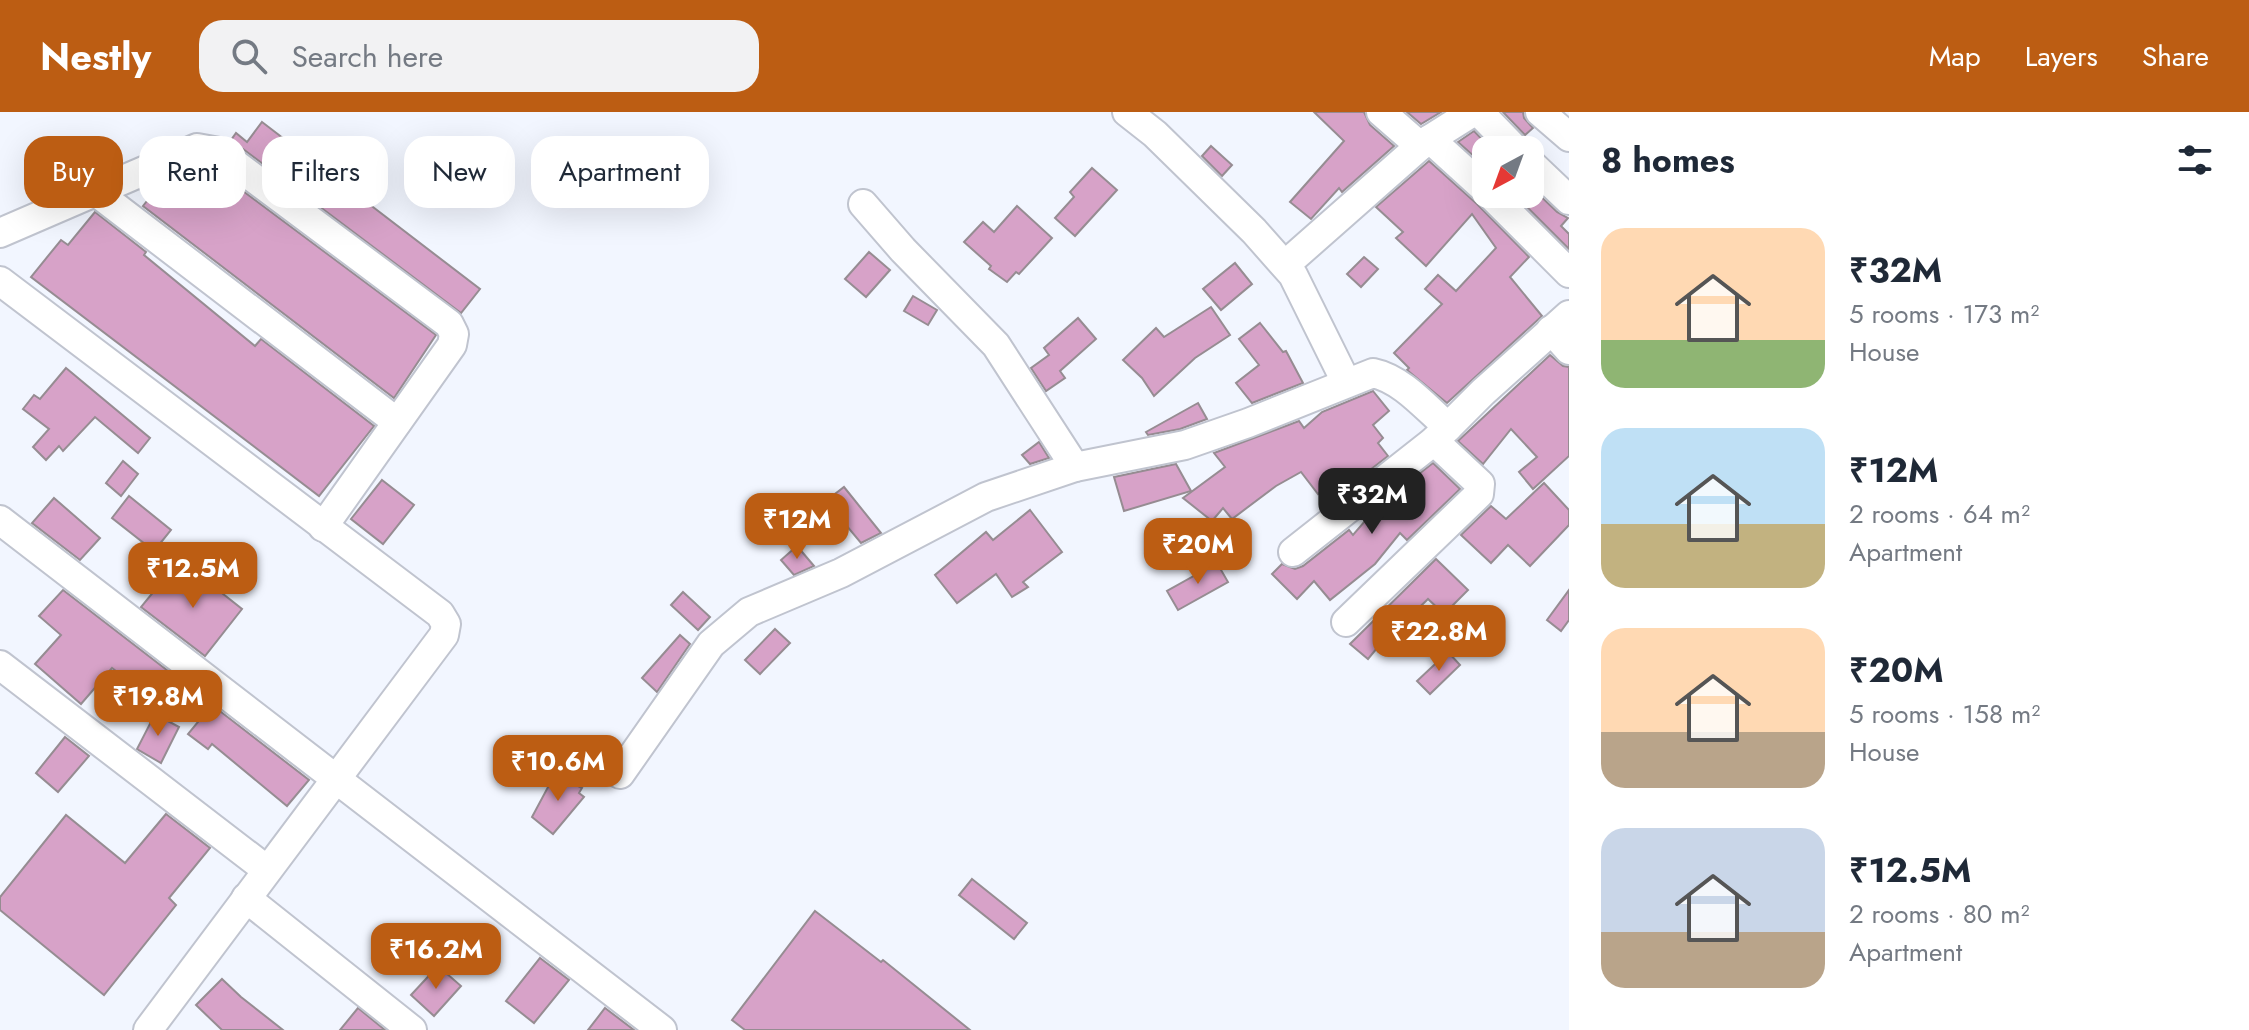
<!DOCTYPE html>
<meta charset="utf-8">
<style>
:root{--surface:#fff;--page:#f2f2f3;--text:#1f2937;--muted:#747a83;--accent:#bc5d13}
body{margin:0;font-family:Jost,sans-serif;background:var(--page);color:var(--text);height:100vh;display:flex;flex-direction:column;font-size:30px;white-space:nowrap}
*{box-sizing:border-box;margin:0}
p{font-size:26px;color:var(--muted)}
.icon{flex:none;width:44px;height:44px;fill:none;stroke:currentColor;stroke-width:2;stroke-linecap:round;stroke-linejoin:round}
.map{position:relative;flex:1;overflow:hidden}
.panel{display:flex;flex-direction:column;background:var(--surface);width:680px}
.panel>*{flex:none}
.banner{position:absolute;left:24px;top:24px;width:760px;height:72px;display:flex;gap:16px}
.needle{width:52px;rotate:221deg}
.tools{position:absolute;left:1472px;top:24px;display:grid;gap:16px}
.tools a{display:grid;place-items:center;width:72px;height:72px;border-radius:16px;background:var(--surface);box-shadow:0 8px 32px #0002;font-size:40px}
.price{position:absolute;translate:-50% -68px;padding:0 18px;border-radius:16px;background:var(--accent);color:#fff;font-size:26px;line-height:52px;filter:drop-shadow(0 2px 4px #0008)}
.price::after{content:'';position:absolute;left:50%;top:48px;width:24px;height:18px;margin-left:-12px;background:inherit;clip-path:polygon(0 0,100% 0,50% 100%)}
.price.current{background:#222;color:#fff}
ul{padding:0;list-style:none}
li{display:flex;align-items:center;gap:24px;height:200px;padding:0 32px}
li span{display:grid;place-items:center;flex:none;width:224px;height:160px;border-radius:24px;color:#555}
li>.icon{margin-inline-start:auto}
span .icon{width:96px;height:96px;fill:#fffc;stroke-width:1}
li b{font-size:34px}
h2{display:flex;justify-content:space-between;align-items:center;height:96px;padding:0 32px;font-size:34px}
.tag{padding:0 28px;border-radius:24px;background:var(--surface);box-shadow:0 8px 32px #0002;font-size:28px;line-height:72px}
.tag.current{background:var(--accent);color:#fff}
header{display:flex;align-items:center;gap:48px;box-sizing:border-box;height:112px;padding:0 40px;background:var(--accent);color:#fff}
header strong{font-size:38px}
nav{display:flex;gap:44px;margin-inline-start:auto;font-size:28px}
.search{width:560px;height:72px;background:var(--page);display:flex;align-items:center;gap:20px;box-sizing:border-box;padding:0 28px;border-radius:24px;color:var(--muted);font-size:30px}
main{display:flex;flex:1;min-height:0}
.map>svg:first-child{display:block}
.building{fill:#d7a2c8;stroke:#968c92;stroke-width:2}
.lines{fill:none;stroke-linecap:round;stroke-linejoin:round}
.minor-casing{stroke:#c0c4cf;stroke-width:32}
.minor{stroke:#fff;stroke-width:28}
</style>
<header>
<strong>Nestly</strong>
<div class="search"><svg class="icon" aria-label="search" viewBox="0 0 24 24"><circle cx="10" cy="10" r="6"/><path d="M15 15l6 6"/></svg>Search here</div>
<nav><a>Map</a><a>Layers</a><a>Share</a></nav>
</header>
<main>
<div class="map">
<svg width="1569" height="918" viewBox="0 0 1569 918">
<rect width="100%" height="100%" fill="#f2f6ff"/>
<g class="building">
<polygon points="1314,0 1364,0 1370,13 1394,34 1342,80 1339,76 1311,107 1290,90 1344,29"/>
<polygon points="1407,0 1441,0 1421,12"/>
<polygon points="1503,0 1523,0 1524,6 1533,16 1525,23"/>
<polygon points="262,10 480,177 461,201 231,28 236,21 247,30"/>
<polygon points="1474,19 1492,38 1486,38 1486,55 1458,30"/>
<polygon points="1211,34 1232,53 1222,64 1202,44"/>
<polygon points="1429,49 1477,92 1529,145 1510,165 1542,204 1447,291 1407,258 1409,256 1394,241 1442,192 1425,177 1438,163 1456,179 1496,136 1472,102 1426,154 1396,126 1403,120 1376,95"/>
<polygon points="206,55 212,56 436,223 394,286 143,94 162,70 172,78 188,59 197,66"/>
<polygon points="1092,56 1117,78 1075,124 1055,106 1074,85 1070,80"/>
<polygon points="1530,74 1557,100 1568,106 1561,114 1569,122 1569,137 1514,82 1530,82"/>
<polygon points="1017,94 1052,126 1019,162 1016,160 1007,170 989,157 991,154 964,130 983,110 994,120"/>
<polygon points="95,100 146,140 144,143 255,234 261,227 374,314 319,384 31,165 61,128 68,133"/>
<polygon points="869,140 890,158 866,185 845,167"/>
<polygon points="1364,145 1378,157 1361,175 1347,162"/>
<polygon points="1235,151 1252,172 1221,198 1203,177"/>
<polygon points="913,184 937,198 928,213 904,199"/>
<polygon points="1211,195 1230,223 1195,246 1154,284 1142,266 1123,248 1156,216 1164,225"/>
<polygon points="1078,206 1096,227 1060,259 1065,266 1046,279 1031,256 1049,243 1044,236"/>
<polygon points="1260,211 1283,240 1286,239 1303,271 1252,291 1236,271 1259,253 1239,227"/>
<polygon points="1550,243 1563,254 1569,255 1569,344 1533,377 1519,360 1537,345 1511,317 1483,352 1458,329"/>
<polygon points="66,256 150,326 138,341 95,305 63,339 59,334 46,348 33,335 49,317 23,297 34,283 40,287"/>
<polygon points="1373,279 1389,299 1373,313 1383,326 1378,331 1388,344 1357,368 1352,361 1349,363 1346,360 1318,382 1301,360 1276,374 1232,407 1223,396 1212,409 1183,386 1225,355 1214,341 1299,309 1304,316 1322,300"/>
<polygon points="1198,291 1207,307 1180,317 1148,323 1146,320"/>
<polygon points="1039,330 1049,346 1030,352 1022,343"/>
<polygon points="123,349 138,362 121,384 106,371"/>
<polygon points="1433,351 1460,377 1407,428 1400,421 1375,452 1330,488 1314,469 1297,487 1272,462 1282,452 1295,457 1303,454 1349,418 1353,423 1378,394"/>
<polygon points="1176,352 1191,379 1124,399 1114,365"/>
<polygon points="382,368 414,393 383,432 351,407"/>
<polygon points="1544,371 1569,398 1569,413 1530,454 1508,433 1491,451 1461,423 1491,394 1506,407"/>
<polygon points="844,375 881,421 861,431 826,389"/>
<polygon points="129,384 171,418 154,439 112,406"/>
<polygon points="54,386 100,426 80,448 32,411"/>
<polygon points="1030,398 1062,440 1023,470 1028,475 1012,485 996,462 957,491 935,463 986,420 993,428"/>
<polygon points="797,434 814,454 794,463 781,448"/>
<polygon points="1436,447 1468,478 1444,502 1428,487 1393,521 1391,519 1368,547 1350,532"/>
<polygon points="1217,451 1228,470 1178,498 1167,479"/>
<polygon points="189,455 242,497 205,544 141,495 164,467 174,475"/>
<polygon points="63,478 181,569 160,595 112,556 81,592 35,552 61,523 39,504"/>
<polygon points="1569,478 1569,508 1561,519 1547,508"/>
<polygon points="683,480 710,505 698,518 671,493"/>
<polygon points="775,517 790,531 760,562 745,548"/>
<polygon points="680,523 690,532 657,580 642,566"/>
<polygon points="1448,540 1460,553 1430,582 1417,569"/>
<polygon points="212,593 309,668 287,694 212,632 208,637 188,622"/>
<polygon points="155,602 179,615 161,651 137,637"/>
<polygon points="65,625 89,644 58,680 36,661"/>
<polygon points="555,662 582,676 579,681 584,685 553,722 532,705"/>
<polygon points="166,702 210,736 169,786 176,793 104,883 0,798 0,785 66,703 125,751"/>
<polygon points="972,767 1027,811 1014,827 959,783"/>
<polygon points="815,799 881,850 883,848 970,918 745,918 732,908"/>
<polygon points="540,846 569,868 534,911 506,889"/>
<polygon points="438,854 461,874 434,904 411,883"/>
<polygon points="222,867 241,885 283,918 222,918 196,893"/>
<polygon points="358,896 385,918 340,918"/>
<polygon points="605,896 634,918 588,918"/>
</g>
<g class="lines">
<g class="minor-casing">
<g id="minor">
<polyline points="1127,0 1155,22 1254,119 1293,163 1346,270"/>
<polyline points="1381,0 1420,34 1430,27 1486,78"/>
<polyline points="1479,0 1516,38"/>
<polyline points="1540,0 1569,25"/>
<polyline points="1430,27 1473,0"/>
<polyline points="1530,51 1569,88"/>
<polyline points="96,80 397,310"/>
<polyline points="1490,82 1569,161"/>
<polyline points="863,92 903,138 996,233 1075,355"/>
<polyline points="0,121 197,36 219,40 449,212 454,222 452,233 323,415"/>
<polyline points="1285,153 1420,34"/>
<polyline points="0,169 440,502 446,512 444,523 148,918"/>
<polyline points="1551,218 1569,238"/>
<polyline points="0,408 662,918"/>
<polyline points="1293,440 1434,329 1483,280 1569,203"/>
<polyline points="1346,510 1479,382 1480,372 1434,329"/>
<polyline points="0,553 267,758"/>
<path d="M 620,662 L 711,532 L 749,500 L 841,461 L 986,385 L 1075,355 L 1185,333 L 1248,311 L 1373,261 C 1402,267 1426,296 1448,315"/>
<polyline points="246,786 412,918"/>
</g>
</g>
<use href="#minor" class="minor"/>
</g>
</svg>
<div class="tools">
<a><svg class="needle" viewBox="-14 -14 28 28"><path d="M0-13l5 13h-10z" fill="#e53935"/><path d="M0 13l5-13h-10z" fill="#747a83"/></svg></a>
</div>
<b class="price current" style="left:1372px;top:424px">₹32M</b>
<b class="price" style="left:797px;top:449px">₹12M</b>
<b class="price" style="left:1198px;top:474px">₹20M</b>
<b class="price" style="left:193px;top:498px">₹12.5M</b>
<b class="price" style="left:1439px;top:561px">₹22.8M</b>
<b class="price" style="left:158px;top:626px">₹19.8M</b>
<b class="price" style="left:558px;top:691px">₹10.6M</b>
<b class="price" style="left:436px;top:879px">₹16.2M</b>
<div class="banner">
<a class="tag current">Buy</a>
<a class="tag">Rent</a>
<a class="tag">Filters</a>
<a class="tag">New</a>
<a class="tag">Apartment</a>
</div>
</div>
<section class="panel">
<h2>8 homes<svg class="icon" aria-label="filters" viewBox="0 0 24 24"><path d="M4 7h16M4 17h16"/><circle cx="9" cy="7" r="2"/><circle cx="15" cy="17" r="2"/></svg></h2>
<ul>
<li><span style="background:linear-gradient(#ffd9b3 70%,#8fb573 0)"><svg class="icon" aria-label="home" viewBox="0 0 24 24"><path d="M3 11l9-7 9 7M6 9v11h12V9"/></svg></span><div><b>₹32M</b><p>5 rooms · 173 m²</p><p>House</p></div></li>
<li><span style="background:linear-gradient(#bfe0f5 60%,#c2b280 0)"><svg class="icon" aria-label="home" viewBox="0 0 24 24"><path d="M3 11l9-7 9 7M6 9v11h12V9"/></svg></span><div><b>₹12M</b><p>2 rooms · 64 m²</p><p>Apartment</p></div></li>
<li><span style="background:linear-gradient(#ffd9b3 65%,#b9a48a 0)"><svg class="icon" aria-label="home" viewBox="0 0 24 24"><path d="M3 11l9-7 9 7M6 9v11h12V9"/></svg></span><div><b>₹20M</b><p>5 rooms · 158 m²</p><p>House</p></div></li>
<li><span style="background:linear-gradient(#c9d6e8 65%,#b9a48a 0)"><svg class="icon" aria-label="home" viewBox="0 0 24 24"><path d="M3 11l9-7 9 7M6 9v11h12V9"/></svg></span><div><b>₹12.5M</b><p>2 rooms · 80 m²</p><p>Apartment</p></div></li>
</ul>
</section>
</main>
